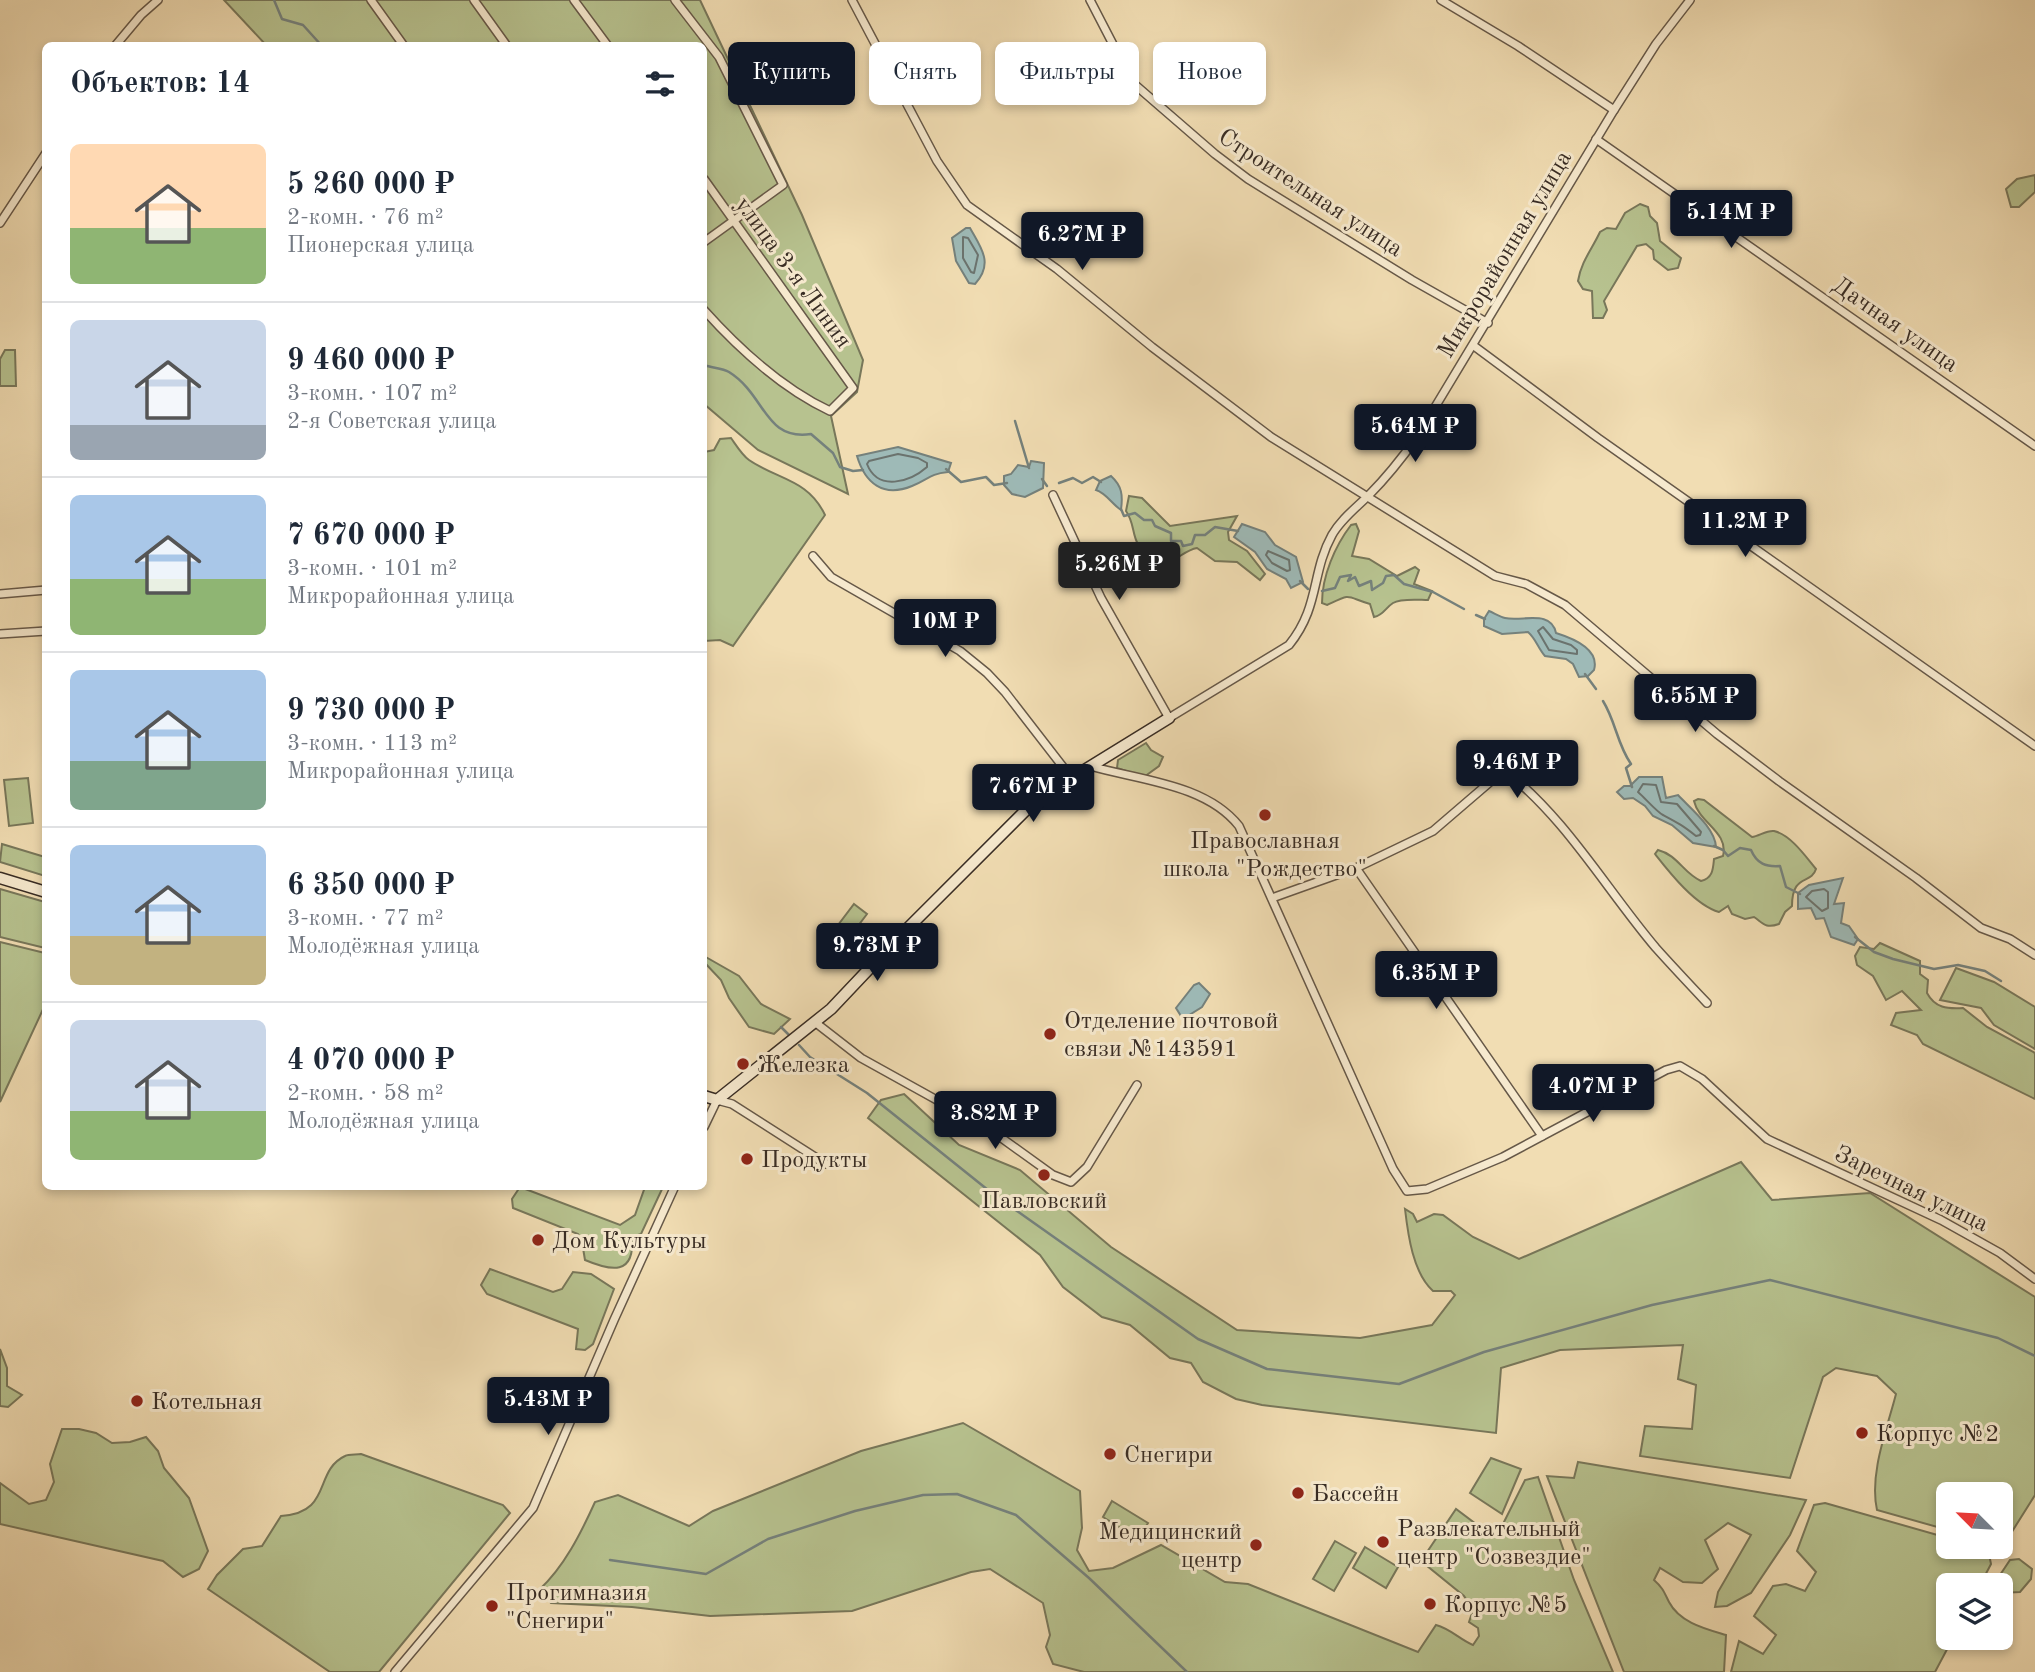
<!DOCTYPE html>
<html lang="ru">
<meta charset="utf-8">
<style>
:root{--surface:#fff;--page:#f6f6f7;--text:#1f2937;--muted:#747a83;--line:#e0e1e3;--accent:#111827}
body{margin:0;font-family:"Old Standard TT",serif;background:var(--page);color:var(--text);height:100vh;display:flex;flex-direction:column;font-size:26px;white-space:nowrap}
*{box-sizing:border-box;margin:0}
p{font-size:23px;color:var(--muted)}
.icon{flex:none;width:38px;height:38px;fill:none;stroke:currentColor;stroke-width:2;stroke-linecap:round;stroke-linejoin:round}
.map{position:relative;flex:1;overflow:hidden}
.drawer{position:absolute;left:42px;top:42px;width:665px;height:1148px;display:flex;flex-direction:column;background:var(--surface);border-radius:10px;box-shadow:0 4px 10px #0003}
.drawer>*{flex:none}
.banner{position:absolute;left:728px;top:42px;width:665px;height:63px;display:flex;gap:14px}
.needle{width:46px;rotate:294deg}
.tools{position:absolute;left:1936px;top:1482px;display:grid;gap:14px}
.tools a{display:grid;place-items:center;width:77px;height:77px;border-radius:10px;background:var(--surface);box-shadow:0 4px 10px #0003;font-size:35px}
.price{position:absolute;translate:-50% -60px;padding:0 16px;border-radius:7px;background:var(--accent);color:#fff;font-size:23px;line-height:46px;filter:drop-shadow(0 2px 4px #0008)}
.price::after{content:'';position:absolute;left:50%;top:42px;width:21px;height:16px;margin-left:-10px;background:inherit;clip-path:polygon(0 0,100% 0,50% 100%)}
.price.on{background:#222;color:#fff}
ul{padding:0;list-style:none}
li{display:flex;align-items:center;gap:21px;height:175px;padding:0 28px}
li+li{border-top:2px solid var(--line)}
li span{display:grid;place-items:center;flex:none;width:196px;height:140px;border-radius:10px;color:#555}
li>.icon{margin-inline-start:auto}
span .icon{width:84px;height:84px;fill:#fffc;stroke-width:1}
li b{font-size:30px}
h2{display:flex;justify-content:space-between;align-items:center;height:84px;padding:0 28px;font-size:30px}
.pill{padding:0 24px;border-radius:10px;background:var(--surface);box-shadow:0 4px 10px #0003;font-size:24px;line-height:63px}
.pill.on{background:var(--accent);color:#fff}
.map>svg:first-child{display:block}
.green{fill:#b7c28f;stroke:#78775a;stroke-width:2}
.water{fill:#9ebab7;stroke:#75817c;stroke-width:2}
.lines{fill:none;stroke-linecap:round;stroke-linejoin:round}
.shore{stroke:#6b736e;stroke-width:2}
.stream{stroke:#75817c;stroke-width:2.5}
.street-casing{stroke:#665848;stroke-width:10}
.secondary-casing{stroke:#382c24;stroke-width:13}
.street{stroke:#f6e9ce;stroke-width:7}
.secondary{stroke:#f6e9ce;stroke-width:10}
.poi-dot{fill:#8f2418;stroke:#f6e9ce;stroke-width:2.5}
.labels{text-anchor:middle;stroke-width:6;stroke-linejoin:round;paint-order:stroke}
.street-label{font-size:24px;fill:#382c24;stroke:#f6e9ce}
.poi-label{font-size:24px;fill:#382c24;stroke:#f6e9ce;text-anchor:start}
</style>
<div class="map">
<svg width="2035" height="1672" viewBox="0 0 2035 1672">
<rect width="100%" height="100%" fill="#f1ddb3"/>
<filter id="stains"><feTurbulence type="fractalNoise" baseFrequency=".00286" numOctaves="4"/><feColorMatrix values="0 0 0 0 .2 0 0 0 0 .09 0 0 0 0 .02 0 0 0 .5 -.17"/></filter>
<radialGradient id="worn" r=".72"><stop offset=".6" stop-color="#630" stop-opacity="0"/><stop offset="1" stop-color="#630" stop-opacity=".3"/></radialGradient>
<g class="green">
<polygon points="224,0 700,0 802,215 863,360 857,392 831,416 848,494 758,450 704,404 704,46 266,45"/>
<polygon points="2035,175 2035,192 2019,207 2011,207 2006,189 2017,179"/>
<path d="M 1640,204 L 1648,207 L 1650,216 L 1657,223 L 1660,241 L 1681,258 L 1678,268 L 1668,270 L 1654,259 L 1653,250 L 1646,244 L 1637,246 L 1604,301 L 1607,310 L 1603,318 L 1593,318 L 1592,291 L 1583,289 L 1578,281 C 1581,262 1592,249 1600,232 L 1607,228 L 1616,229 L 1625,213 Z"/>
<polygon points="5,350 15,350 16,386 0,386 0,359"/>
<path d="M 731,438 C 736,445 742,455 749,460 C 778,480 808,479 825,515 L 733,646 L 720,640 L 704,641 L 704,452 L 714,450 L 720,439 Z"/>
<path d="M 1129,496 L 1142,498 L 1170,526 L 1237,516 L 1228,532 L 1229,540 L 1247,551 L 1265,574 L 1260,580 L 1237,562 L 1215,561 L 1197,548 C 1185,550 1178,560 1167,562 C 1160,563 1157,559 1152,556 C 1128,544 1138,528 1126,511 Z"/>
<path d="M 1356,524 L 1359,531 L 1352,556 L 1369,559 L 1397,576 L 1415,567 L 1419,570 L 1414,584 L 1432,591 L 1428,600 C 1419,600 1401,598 1393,603 C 1385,608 1384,615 1374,617 L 1370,604 C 1344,596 1353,593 1327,605 L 1322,603 C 1322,576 1335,546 1351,525 Z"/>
<polygon points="1146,743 1151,750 1163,757 1159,766 1144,777 1117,768 1118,760"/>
<polygon points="28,778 33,823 9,826 4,780"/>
<path d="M 1698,799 L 1704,800 L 1752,837 C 1759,836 1767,830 1774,831 C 1791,835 1806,857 1816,869 C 1811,885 1792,873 1792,906 L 1785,912 L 1779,924 C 1765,929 1763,923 1754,917 L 1745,919 L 1732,914 L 1728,906 L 1719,912 C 1695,905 1670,873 1655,854 L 1658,850 C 1678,855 1683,873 1701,881 C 1713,878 1713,869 1714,859 L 1723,856 C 1729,832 1699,823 1694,801 Z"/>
<polygon points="2,844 45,857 45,876 0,862"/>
<polygon points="0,889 45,902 45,948 0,937"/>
<polygon points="854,904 867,914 845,943 832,933"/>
<polygon points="0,942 45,953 45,1005 0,1102"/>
<path d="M 1880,943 L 1920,961 L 1920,974 L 1928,980 L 1927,993 C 1935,1008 1947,1009 1963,1008 L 1987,1027 L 2035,1053 L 2035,1099 L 1923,1044 L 1917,1035 L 1891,1025 L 1896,1013 L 1921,1010 L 1902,991 L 1886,1000 L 1873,976 L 1857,965 L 1855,956 L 1860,947 L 1874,949 Z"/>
<polygon points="704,956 739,976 761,1004 790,1019 774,1034 749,1027 729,998 721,980 704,962"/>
<polygon points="1956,968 1994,982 2035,1007 2035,1049 1994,1025 1981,1008 1940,1000"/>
<path d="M 904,1094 L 959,1145 L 1020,1170 L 1111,1247 L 1237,1330 L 1360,1338 L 1432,1325 L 1455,1295 L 1451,1291 L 1433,1291 C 1413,1273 1408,1235 1405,1209 L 1413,1214 L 1417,1222 L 1434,1214 L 1443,1215 L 1473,1237 L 1519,1259 L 1741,1162 L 1772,1200 L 1870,1193 L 2035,1297 L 2035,1495 L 2003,1546 L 2000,1545 L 2000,1494 L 1948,1494 L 1948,1530 L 1877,1510 C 1869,1474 1887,1429 1896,1394 L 1877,1376 L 1836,1368 L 1823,1377 L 1790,1478 L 1640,1456 L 1645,1426 L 1692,1429 L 1696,1385 L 1678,1379 L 1683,1345 L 1560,1350 L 1501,1368 L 1496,1433 L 1262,1405 L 1236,1399 L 1203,1382 L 1191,1363 L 1170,1358 L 1130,1325 L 1102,1317 L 1063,1287 L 1040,1255 L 868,1118 L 881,1100 Z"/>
<path d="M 520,1187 L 620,1225 L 635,1215 L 645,1187 L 663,1187 L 641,1234 L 632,1237 C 635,1276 611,1271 585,1260 L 582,1242 L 578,1234 L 513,1208 L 512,1199 Z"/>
<polygon points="490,1269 553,1292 562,1289 573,1272 591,1274 614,1289 593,1344 585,1350 576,1349 578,1329 487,1294 481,1285"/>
<polygon points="0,1349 7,1368 7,1386 22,1395 8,1407 0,1406"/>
<path d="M 963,1423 L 1080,1491 L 1082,1528 L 1077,1550 L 1089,1571 L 1113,1568 L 1161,1545 L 1225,1582 L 1248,1584 L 1418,1652 L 1436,1625 C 1451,1629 1459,1639 1473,1645 L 1479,1636 L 1478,1628 L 1469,1622 L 1473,1610 L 1464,1596 L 1421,1561 L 1456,1509 L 1484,1530 L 1502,1526 L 1525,1480 L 1538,1477 L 1574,1580 L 1613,1672 L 1084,1672 L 1053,1664 L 1046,1647 L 1050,1635 L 1043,1603 L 990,1569 L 971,1572 L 852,1611 L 710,1616 L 632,1607 L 551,1603 L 539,1590 C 564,1567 581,1533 595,1502 L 618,1495 L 689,1526 L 713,1511 L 861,1451 Z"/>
<polygon points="62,1429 79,1429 96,1433 112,1443 130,1442 146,1437 158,1451 164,1468 189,1498 208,1551 199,1569 183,1577 163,1561 0,1524 0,1483 29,1504 46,1500 54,1482 50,1464"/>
<path d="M 361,1454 L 503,1505 L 510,1513 L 379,1672 L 330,1672 L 208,1589 L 217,1575 L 243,1549 L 262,1546 L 281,1516 C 333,1513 313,1471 345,1456 C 349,1454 357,1455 361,1454 Z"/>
<polygon points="1491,1458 1521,1469 1502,1514 1470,1493"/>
<path d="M 1578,1462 L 1806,1500 L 1790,1535 L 1751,1593 L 1727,1606 L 1715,1607 L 1718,1592 L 1751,1535 L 1728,1523 L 1705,1540 L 1718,1569 L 1702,1583 L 1683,1582 L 1660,1568 L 1654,1580 C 1663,1588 1664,1592 1669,1602 C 1680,1623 1706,1629 1726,1635 L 1724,1672 L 1624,1672 L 1547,1476 L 1574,1478 Z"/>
<polygon points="1112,1501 1148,1523 1138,1539 1103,1517"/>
<polygon points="1825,1503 1948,1538 1948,1547 1988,1549 1991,1564 1980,1585 1948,1586 1948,1638 1953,1638 1935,1672 1731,1672 1739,1641 1763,1654 1776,1635 1754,1616 1773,1586 1786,1584 1805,1591 1816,1572 1797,1551 1814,1505"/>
<polygon points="1335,1541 1356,1553 1334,1591 1313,1579"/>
<polygon points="1365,1547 1398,1567 1386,1588 1353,1568"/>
<polygon points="2019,1559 2032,1569 2031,1579 2020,1592 2000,1593 1998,1578 2010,1560"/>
</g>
<g class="water">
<path d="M 966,228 L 970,228 C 981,248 994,263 975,284 L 969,283 L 956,261 L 952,238 Z"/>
<path d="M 898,447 L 951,463 L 948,472 C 929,474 929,479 912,486 C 883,498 865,483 857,456 Z"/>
<polygon points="1031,461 1044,463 1043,488 1025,497 1012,494 1004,485 1004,476 1011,474 1018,465 1029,467"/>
<path d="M 1111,476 C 1122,486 1123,495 1121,510 C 1112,504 1106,493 1096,490 L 1100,481 Z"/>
<polygon points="1242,524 1265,532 1275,545 1296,557 1303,582 1291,588 1286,579 1267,569 1255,552 1234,537"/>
<path d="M 1489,611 C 1494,613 1500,617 1505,618 C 1522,622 1551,609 1556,633 C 1572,638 1600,649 1594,670 L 1588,676 L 1579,677 L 1573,664 L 1566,659 L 1545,656 C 1538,648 1536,639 1528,632 L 1502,634 L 1484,626 L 1484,619 Z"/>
<path d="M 1639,777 L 1662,777 L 1666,798 L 1678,795 C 1691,809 1715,828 1716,847 L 1693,843 L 1672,825 L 1653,816 L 1645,806 L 1633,798 L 1624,799 L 1617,792 L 1624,786 L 1630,786 Z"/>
<polygon points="1843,878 1834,904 1844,903 1841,923 1849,926 1858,939 1854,945 1831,937 1824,918 1816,919 1811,908 1798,909 1798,893 1809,885"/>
<polygon points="1199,983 1210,994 1202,1007 1186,1017 1181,1016 1176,1008 1194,985"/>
</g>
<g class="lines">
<g class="shore">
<polygon points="963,237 968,238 978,255 974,273 971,272 963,258"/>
<path d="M 898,454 L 918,458 L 927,463 L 927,467 C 910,482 878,492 867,464 L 869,461 Z"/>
<polygon points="1268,551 1289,560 1290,570 1287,571 1272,563 1266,555"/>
<polygon points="1543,627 1553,639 1571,645 1577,650 1577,654 1549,650 1538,631"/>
<path d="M 1643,784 L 1656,785 L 1661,802 L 1677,804 L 1701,832 L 1700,835 L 1696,836 C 1682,825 1678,823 1663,815 C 1657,812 1645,798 1638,792 Z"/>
<polygon points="1824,889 1828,892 1828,908 1822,911 1806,897 1812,891"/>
</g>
<g class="stream">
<polyline points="274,0 282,19 303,25 322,46"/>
<path d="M 704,365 C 712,368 722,368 729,372 C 766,395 764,441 811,434 L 833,453 L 840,467 L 853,471 L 863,470"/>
<polyline points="1015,421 1029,468"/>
<polyline points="946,469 961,482 986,477 994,485 1007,483"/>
<polyline points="1042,479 1047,486"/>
<polyline points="1059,483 1073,478 1082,483 1093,477 1101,482"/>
<polyline points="1121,509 1124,516 1135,513 1144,520 1152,520 1155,526 1171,533 1171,541 1181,541 1183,546 1192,544 1195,535 1205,535 1215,527 1238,531"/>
<polyline points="1300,581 1308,589"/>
<polyline points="1322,591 1335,588 1340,577 1351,575 1348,581 1355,577 1359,586 1371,581 1372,590 1383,583 1386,576 1394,575 1404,584 1433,592 1464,609"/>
<polyline points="1476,615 1485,619"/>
<polyline points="1585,674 1596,689"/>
<path d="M 1603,701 C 1616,722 1617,744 1631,764 L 1626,768 L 1632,787"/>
<path d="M 1714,846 L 1723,850 L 1728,856 L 1740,848 L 1751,850 C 1757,864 1766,867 1780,866 L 1786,887 L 1800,894"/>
<polyline points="1855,937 1874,952 1893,959 1934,969 1958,965 1985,971 2001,981"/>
<polyline points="781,1027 789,1035"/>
<polyline points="799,1045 810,1057 867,1093 993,1194 1198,1339 1267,1369 1399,1384 1484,1352 1652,1305 1770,1280 1998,1338 2035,1356"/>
<polyline points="610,1560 706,1574 768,1539 855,1511 923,1495 957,1494 1016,1515 1089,1578 1187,1672"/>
</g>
<g class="street-casing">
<g id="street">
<polyline points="371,0 404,46"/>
<polyline points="474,0 507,46"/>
<polyline points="574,0 608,46"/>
<polyline points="675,0 719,57 783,185 704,242"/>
<polyline points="852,0 937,161 967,205 1057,269 1152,347 1271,437 1495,576 1526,584 1565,605 1717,734 1779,781 1916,878 1981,928 2010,939 2035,955"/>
<polyline points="1090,0 1133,83 1215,154 1248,179 1412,280 1488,323"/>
<polyline points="1441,0 1518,46 1614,110"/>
<polyline points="115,46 141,15 158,0"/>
<polyline points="1596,139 2035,446"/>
<path d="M 704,179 L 853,388 L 830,411 C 781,388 740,350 704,310"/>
<polyline points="0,223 46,153"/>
<polyline points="1474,346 1598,438 2035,746"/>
<path d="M 1053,495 L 1101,598 L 1169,718 L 1289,645 C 1320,607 1311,573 1332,535 C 1341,519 1356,508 1369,495 C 1387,477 1402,458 1417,437 L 1614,110 L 1656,44 L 1690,0"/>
<polyline points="813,556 831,577 960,651 987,673 1005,692 1070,776"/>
<polyline points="0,594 46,590"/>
<polyline points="0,634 46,631"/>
<path d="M 1090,766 C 1139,780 1206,784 1239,826 L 1393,1169 L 1407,1191 L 1427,1189 L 1503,1157 L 1666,1070 L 1680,1066 L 1702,1079 L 1767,1139 L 1941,1220 L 2000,1253 L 2035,1279"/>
<polyline points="1356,868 1542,1136"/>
<path d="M 1272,898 L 1356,868 L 1433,831 L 1504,770 C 1566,818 1606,889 1656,948 C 1673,967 1690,985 1707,1003"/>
<polyline points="816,1023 861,1058 989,1129 1053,1175 1071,1182 1087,1167 1137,1085"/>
<polyline points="704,1127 717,1100 732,1104 826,1164"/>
<polyline points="395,1672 533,1508 614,1320 675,1186"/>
</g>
</g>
<g class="secondary-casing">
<g id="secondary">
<polyline points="0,878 46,892"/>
<polyline points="704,1096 717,1100 831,1009 900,936 1036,800 1169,718"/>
</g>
</g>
<use href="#street" class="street"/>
<use href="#secondary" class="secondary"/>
</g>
<g class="poi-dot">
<circle cx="1265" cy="815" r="7"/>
<circle cx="1050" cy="1034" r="7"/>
<circle cx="743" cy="1064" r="7"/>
<circle cx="747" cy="1159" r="7"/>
<circle cx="1044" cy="1175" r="7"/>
<circle cx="538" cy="1240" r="7"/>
<circle cx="137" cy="1401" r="7"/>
<circle cx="1862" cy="1433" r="7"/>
<circle cx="1110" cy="1454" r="7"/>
<circle cx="1298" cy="1493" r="7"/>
<circle cx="1383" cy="1542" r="7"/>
<circle cx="1256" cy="1545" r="7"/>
<circle cx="1430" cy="1604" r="7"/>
<circle cx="492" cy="1606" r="7"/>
</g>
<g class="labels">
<g class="street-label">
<text transform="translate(1311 192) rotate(33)" y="8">Строительная улица</text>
<text transform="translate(1504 254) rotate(-59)" y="8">Микрорайонная улица</text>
<text transform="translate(794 272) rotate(54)" y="8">улица 3-я Линия</text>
<text transform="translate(1896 324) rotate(35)" y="8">Дачная улица</text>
<text transform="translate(1912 1188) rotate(26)" y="8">Заречная улица</text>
</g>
<g class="poi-label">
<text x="1265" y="848" text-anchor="middle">Православная<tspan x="1265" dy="28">школа "Рождество"</tspan></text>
<text x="1064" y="1028">Отделение почтовой<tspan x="1064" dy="28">связи №143591</tspan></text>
<text x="757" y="1072">Железка</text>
<text x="761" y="1167">Продукты</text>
<text x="1044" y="1208" text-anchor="middle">Павловский</text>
<text x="552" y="1248">Дом Культуры</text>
<text x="151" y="1409">Котельная</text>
<text x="1876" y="1441">Корпус №2</text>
<text x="1124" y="1462">Снегири</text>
<text x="1312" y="1501">Бассейн</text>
<text x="1397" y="1536">Развлекательный<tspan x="1397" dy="28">центр "Созвездие"</tspan></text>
<text x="1242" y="1539" text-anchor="end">Медицинский<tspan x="1242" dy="28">центр</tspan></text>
<text x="506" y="1600">Прогимназия<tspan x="506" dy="28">"Снегири"</tspan></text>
<text x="1444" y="1612">Корпус №5</text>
</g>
</g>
<rect width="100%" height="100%" filter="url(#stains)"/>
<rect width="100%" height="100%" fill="url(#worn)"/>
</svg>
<div class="tools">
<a><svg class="needle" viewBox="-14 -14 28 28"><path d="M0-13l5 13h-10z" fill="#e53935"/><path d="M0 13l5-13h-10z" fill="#747a83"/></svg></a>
<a><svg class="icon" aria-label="layers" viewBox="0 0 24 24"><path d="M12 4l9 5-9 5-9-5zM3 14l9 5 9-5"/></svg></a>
</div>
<b class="price" style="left:1731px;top:250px">5.14M ₽</b>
<b class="price" style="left:1082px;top:272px">6.27M ₽</b>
<b class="price" style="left:1415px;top:464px">5.64M ₽</b>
<b class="price" style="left:1745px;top:559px">11.2M ₽</b>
<b class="price on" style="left:1119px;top:602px">5.26M ₽</b>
<b class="price" style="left:945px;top:659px">10M ₽</b>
<b class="price" style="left:1695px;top:734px">6.55M ₽</b>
<b class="price" style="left:1517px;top:800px">9.46M ₽</b>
<b class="price" style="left:1033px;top:824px">7.67M ₽</b>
<b class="price" style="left:877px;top:983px">9.73M ₽</b>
<b class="price" style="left:1436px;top:1011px">6.35M ₽</b>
<b class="price" style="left:1593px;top:1124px">4.07M ₽</b>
<b class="price" style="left:995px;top:1151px">3.82M ₽</b>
<b class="price" style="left:548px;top:1437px">5.43M ₽</b>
<div class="banner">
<a class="pill on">Купить</a>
<a class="pill">Снять</a>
<a class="pill">Фильтры</a>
<a class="pill">Новое</a>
</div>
<section class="drawer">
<h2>Объектов: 14<svg class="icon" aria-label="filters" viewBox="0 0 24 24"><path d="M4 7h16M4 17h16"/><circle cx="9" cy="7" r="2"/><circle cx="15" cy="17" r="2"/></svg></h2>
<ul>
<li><span style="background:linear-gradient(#ffd9b3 60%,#8fb573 0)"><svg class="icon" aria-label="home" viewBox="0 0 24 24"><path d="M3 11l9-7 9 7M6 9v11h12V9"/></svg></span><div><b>5 260 000 ₽</b><p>2-комн. · 76 m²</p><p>Пионерская улица</p></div></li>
<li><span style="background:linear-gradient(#c9d6e8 75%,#9aa5b1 0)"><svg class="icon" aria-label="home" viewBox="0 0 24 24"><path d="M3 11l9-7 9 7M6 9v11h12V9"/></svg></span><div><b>9 460 000 ₽</b><p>3-комн. · 107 m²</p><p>2-я Советская улица</p></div></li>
<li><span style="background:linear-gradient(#a9c7e8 60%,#8fb573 0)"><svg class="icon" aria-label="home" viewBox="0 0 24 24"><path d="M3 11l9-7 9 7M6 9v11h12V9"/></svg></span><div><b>7 670 000 ₽</b><p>3-комн. · 101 m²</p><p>Микрорайонная улица</p></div></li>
<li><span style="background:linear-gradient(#a9c7e8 65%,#7fa58c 0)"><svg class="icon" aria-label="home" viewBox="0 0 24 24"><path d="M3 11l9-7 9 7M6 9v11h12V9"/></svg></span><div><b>9 730 000 ₽</b><p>3-комн. · 113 m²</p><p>Микрорайонная улица</p></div></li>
<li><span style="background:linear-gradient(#a9c7e8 65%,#c2b280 0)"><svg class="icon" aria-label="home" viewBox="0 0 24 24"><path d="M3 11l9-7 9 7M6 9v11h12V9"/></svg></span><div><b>6 350 000 ₽</b><p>3-комн. · 77 m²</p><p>Молодёжная улица</p></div></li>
<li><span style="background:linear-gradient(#c9d6e8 65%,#8fb573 0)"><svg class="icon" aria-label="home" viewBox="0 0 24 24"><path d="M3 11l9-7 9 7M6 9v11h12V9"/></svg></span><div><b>4 070 000 ₽</b><p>2-комн. · 58 m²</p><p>Молодёжная улица</p></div></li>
</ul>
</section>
</div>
